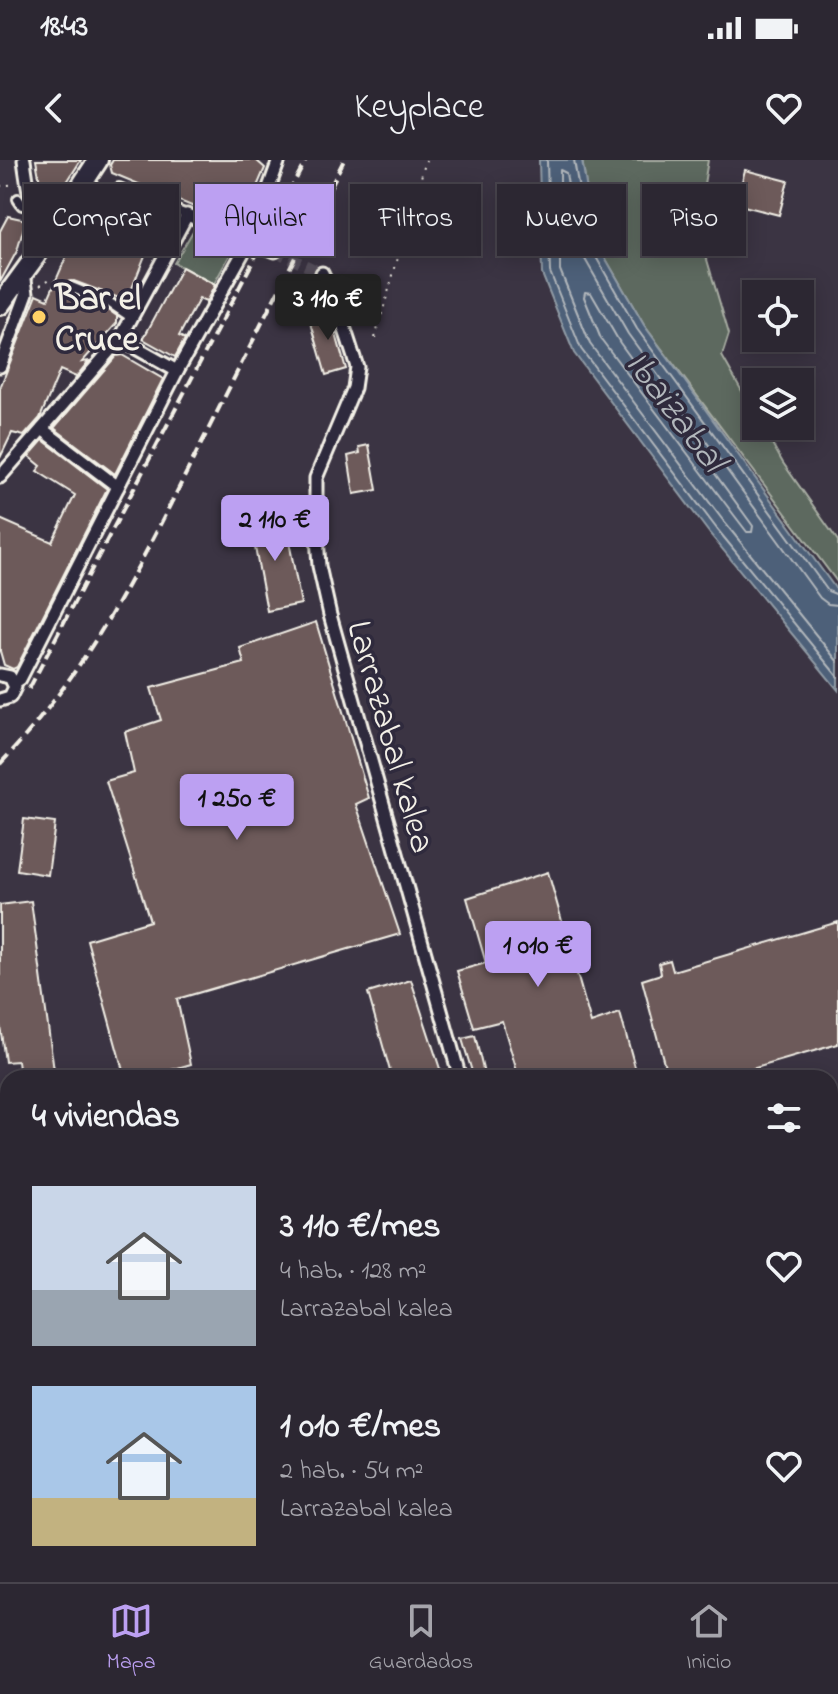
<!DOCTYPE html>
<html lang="es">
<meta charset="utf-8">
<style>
:root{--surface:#2c2732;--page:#38333e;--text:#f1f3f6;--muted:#a6a5ac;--line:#48444d;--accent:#bca0f2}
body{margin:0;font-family:"Indie Flower",sans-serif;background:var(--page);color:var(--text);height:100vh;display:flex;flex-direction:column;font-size:30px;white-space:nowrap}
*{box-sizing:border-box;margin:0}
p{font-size:26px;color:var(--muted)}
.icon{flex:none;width:44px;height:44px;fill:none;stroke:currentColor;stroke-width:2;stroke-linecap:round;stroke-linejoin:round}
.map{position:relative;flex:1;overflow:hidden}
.side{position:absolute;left:0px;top:910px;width:838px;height:512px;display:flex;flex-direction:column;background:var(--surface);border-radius:24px 24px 0 0;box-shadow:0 4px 20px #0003,0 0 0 2px var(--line)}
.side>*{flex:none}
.guide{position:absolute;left:24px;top:24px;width:790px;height:72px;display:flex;gap:16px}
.buttons{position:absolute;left:742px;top:120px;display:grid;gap:16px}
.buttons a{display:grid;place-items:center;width:72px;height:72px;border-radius:0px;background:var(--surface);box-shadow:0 4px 20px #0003,0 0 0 2px var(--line);font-size:40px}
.price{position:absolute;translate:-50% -68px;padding:0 18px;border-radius:8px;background:var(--accent);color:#111;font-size:26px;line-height:52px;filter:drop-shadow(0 2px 4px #0008)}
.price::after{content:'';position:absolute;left:50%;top:48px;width:24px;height:18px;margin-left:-12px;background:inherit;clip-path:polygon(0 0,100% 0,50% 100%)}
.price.selected{background:#222;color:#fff}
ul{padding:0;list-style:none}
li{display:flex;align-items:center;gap:24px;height:200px;padding:0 32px}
li span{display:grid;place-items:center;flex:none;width:224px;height:160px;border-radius:0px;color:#555}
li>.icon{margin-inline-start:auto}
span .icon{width:96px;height:96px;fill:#fffc;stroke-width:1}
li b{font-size:34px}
h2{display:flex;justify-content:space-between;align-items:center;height:96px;padding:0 32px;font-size:34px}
.pill{padding:0 28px;border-radius:0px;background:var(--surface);box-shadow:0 4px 20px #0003,0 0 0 2px var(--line);font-size:28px;line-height:72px}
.pill.selected{background:var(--accent);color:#111}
.status{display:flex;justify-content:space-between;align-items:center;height:56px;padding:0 40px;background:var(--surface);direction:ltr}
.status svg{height:22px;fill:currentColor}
header{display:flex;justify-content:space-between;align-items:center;height:104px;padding:0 32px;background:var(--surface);font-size:36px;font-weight:600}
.tabs{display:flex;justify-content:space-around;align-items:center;height:112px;border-top:2px solid var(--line);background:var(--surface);font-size:22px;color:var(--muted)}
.tabs a{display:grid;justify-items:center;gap:4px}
.tabs .selected{color:var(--accent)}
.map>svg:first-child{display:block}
.green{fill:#5d695e;stroke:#a8ada3;stroke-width:2}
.water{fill:#4e6179;stroke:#909ba5;stroke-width:2}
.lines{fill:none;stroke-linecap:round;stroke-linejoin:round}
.shore{stroke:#b2b7bc;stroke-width:2}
.building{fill:#6d5a5a;stroke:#f4f1e8;stroke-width:2}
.minor-tunnel{stroke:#57505c;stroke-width:11;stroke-dasharray:11 5.5;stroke-linecap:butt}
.service-casing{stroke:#f4f1e8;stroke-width:12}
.pedestrian-casing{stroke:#f4f1e8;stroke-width:14}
.minor-casing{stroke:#f4f1e8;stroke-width:17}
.primary-casing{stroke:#f4f1e8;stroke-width:24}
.path{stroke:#f4f1e8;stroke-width:2;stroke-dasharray:2 6;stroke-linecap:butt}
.service{stroke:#2f2a3d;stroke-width:6}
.pedestrian{stroke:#2f2a3d;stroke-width:8}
.minor{stroke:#2f2a3d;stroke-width:11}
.primary{stroke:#2f2a3d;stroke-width:18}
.rail{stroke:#f4f1e8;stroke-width:4;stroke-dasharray:12 6;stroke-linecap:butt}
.poi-dot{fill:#ffd166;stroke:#2f2a3d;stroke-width:3}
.labels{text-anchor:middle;stroke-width:7;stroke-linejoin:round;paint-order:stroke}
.poi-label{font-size:36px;font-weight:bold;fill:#f4f1e8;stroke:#2f2a3d;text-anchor:start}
.street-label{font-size:36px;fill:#f4f1e8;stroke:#2f2a3d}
.water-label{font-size:38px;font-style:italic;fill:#b2b7bc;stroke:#2f2a3d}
</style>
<div class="status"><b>18:43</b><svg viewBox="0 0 49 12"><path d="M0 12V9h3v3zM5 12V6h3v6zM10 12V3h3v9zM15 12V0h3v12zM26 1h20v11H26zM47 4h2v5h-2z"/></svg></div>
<header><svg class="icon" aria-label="back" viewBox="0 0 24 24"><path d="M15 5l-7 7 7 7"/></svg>Keyplace<svg class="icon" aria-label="heart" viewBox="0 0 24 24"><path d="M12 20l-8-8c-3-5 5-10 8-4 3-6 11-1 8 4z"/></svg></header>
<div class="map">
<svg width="838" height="1422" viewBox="0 0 838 1422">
<rect width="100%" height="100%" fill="#3b3443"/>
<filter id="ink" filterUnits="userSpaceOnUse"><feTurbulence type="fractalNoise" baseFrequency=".0125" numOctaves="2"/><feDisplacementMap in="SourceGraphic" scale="16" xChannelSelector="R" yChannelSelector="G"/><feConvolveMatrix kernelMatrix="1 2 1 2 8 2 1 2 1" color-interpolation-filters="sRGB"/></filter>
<g filter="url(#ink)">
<g class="green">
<polygon points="582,0 708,0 697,66 729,174 722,196 756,256 756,266 762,266 783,303 838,381 838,423 644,165 595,80"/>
<polygon points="193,71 232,91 214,124 174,103"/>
<polygon points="0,1373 8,1377 8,1414 68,1414 81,1422 0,1422"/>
</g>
<polygon class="water" points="539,0 582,0 595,80 644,165 838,432 838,530 710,374 574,193 542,114"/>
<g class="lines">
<g class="shore">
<polyline points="547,0 550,112 581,189 717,369 838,517"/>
<polyline points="574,0 588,83 637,169 828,431 838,435"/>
<polygon points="585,132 591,133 620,183 753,366 752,372 747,372 734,355 601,179 584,137"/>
<polyline points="838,445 828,444 820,438 628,174 578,87 566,13 560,10 560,110 590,184 725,363 838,502"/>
</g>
</g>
<g class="building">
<polygon points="36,0 81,0 56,39 43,39"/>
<polygon points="113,0 256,0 265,8 240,66 112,13 110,5"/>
<polygon points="745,10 788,21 779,55 736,44"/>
<polygon points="95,30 159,60 127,141 74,121 65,124 66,132 107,149 117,156 117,163 82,202 89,201 76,217 60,210 40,258 24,276 12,273 0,298 0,228 37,134 48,139"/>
<polygon points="8,56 26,60 17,91 0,122 0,71"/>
<polygon points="182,107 215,125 206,142 199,139 179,176 185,179 175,197 143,179"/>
<polygon points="329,150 346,209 326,215 309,156"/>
<polygon points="122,195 163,219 115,314 54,268 116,196"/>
<polygon points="43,280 107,329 17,507 13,509 4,505 0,491 0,359 52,382 75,335 37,311 41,306 29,296"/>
<polygon points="369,285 377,330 354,334 348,296 360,293 359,287"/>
<polygon points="284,355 301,444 267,451 250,361"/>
<polygon points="316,462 369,638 356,644 400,774 177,839 191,904 144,918 125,918 87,780 150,761 106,621 134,613 125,572 161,560 151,528 244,503 240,488"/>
<polygon points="24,659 55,663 48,715 17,710"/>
<polygon points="548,712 591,863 620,853 638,918 519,918 502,861 474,868 457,811 486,803 467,738"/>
<polygon points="31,741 55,918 20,918 18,901 5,902 0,865 0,745"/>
<polygon points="838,762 838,884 721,918 668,918 642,820 661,814 659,803 670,800 673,811"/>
<polygon points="411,820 443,918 392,918 368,833"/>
<polygon points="475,876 485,918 474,918 462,879"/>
</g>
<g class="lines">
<polyline class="minor-tunnel" points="275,91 322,113"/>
<g class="service-casing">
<polyline id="service" points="830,1330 838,1328"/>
</g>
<g class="pedestrian-casing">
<g id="pedestrian">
<polyline points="119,28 187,55"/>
<polyline points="18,39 22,45 33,46"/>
<polyline points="71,127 110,143 132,158"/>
<polyline points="430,1414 443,1422"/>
</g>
</g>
<g class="minor-casing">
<g id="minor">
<path d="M 24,0 C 28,26 29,55 52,72"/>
<polyline points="322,113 337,145 357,207 354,228 316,318 316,363 319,406 330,455 460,918"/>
<polyline points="120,179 177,211"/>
<polyline points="0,206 27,133 24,113"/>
<polyline points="42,269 118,327"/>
<polyline points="0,317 120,179 187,55 275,91"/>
<polyline points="0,515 10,517 15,527 10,537 0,540"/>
<polyline points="14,523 20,519 177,211 250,80 279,0"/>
<polyline points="0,980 8,991"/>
<polyline points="0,1091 8,1085"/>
<polyline points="0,1246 8,1241"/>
<polyline points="0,1295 8,1297"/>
<polyline points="0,1351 8,1355"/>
<polyline points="104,1414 117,1422"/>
<polyline points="612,1414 621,1422"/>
<polyline points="734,1414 739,1422"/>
</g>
</g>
<g class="primary-casing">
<polyline id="primary" points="0,145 35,97 98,0"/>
</g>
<g class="path">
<polyline points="0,26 15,24"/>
<polyline points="27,79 30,66"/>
<polyline points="40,125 50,119 63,123"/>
<polyline points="375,178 426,0"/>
<polyline points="0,1367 8,1373"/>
<polyline points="0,1406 8,1412"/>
<polyline points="10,1414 20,1422"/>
<polyline points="43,1414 49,1422"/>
<polyline points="0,1419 10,1422"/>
</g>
<use href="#service" class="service"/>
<use href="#pedestrian" class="pedestrian"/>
<use href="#minor" class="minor"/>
<use href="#primary" class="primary"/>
<g class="rail">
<polyline points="29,529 306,0"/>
<path d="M 0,604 C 93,506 142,400 202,282 C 249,188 297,94 344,0"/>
<polyline points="0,929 8,945"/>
<polyline points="663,1414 671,1422"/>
</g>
</g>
</g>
<circle class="poi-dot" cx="39" cy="157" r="8"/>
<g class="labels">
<g class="poi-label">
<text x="55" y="149">Bar el<tspan x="55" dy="41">Cruce</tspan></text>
</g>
<g class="street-label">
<text transform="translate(393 576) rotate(74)" y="13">Larrazabal kalea</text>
</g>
<g class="water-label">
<text transform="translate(677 250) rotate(53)" y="13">Ibaizabal</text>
</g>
</g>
</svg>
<div class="buttons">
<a><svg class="icon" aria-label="locate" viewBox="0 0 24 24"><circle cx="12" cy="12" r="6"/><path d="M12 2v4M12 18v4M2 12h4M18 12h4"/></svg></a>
<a><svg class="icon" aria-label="layers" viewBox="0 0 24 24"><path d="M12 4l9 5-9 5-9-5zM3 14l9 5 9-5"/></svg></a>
</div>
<b class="price selected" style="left:328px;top:182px">3 110 €</b>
<b class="price" style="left:275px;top:403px">2 110 €</b>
<b class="price" style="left:237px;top:682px">1 250 €</b>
<b class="price" style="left:538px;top:829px">1 010 €</b>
<div class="guide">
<a class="pill">Comprar</a>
<a class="pill selected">Alquilar</a>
<a class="pill">Filtros</a>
<a class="pill">Nuevo</a>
<a class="pill">Piso</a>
</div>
<section class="side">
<h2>4 viviendas<svg class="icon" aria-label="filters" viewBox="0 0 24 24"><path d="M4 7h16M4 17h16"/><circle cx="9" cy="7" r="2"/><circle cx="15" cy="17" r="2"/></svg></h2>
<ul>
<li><span style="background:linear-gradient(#c9d6e8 65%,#9aa5b1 0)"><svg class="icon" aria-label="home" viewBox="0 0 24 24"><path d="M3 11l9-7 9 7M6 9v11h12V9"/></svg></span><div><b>3 110 €/mes</b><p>4 hab. · 128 m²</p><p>Larrazabal kalea</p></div><svg class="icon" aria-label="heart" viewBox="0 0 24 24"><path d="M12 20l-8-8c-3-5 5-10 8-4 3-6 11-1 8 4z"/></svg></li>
<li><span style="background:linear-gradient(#a9c7e8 70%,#c2b280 0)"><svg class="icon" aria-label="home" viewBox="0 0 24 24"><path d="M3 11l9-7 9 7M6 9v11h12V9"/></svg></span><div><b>1 010 €/mes</b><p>2 hab. · 54 m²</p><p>Larrazabal kalea</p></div><svg class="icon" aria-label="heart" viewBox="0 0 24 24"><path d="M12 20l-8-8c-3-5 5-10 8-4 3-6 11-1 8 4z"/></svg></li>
</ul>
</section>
</div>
<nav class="tabs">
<a class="selected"><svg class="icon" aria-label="map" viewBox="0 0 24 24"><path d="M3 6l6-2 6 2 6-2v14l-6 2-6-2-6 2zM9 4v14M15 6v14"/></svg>Mapa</a>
<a><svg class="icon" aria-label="saved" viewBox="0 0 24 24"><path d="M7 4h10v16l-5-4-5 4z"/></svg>Guardados</a>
<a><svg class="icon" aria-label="home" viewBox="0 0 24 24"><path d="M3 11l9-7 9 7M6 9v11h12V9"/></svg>Inicio</a>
</nav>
